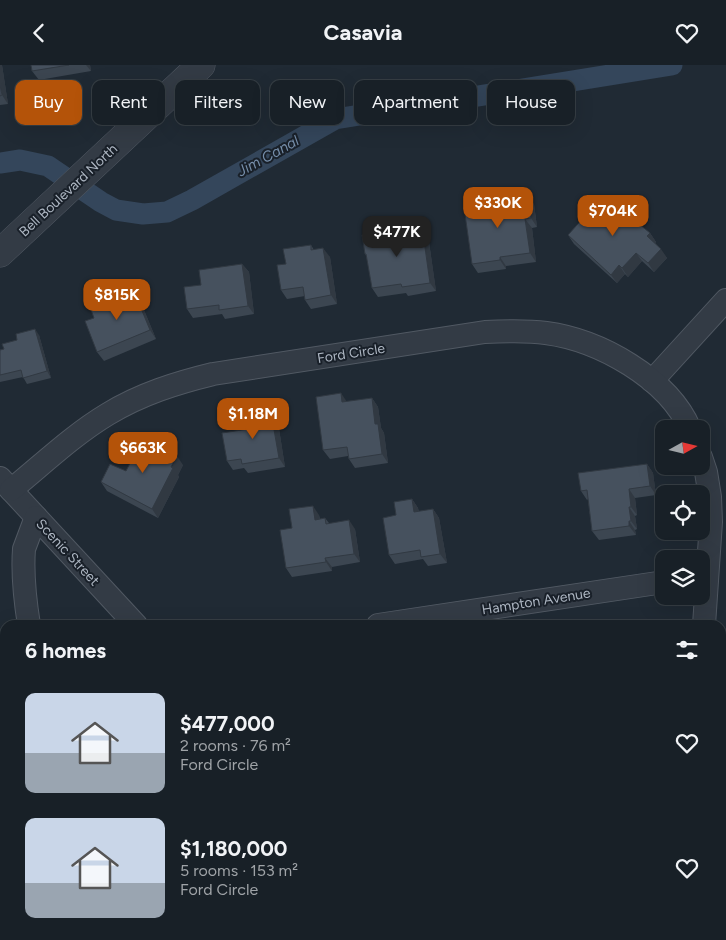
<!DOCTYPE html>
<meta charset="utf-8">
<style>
:root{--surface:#182027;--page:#252d33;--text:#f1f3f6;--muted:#9fa3a7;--line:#363e44;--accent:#b45309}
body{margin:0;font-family:Figtree,sans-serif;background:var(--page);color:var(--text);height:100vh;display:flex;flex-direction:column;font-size:19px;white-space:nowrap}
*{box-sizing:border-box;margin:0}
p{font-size:16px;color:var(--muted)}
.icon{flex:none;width:28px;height:28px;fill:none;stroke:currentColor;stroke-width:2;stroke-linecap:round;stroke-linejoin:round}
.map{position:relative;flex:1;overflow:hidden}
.sheet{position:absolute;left:0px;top:555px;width:726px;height:320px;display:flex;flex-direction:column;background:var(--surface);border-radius:15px 15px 0 0;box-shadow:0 5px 20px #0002,0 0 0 1px var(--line)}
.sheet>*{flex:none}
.top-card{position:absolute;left:15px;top:15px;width:696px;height:45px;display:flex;gap:10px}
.needle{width:32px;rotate:82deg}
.buttons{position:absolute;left:655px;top:355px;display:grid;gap:10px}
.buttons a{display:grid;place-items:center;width:55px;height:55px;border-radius:10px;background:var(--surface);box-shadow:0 5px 20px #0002,0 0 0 1px var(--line);font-size:25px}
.price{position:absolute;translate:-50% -42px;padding:0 11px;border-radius:10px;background:var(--accent);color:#fff;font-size:16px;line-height:32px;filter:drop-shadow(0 1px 2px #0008)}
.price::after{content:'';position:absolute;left:50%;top:30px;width:15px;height:11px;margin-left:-8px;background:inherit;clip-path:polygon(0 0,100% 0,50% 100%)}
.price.current{background:#222;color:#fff}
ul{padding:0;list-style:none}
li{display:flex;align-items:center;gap:15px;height:125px;padding:0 25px}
li span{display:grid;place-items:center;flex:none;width:140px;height:100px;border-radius:10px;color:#555}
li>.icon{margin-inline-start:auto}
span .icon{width:60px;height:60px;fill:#fffc;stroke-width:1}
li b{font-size:21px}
h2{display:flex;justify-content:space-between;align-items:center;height:60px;padding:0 25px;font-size:21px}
.tag{padding:0 18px;border-radius:10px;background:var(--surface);box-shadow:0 5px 20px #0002,0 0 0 1px var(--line);font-size:18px;line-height:45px}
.tag.current{background:var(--accent);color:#fff}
header{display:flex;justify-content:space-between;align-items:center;height:65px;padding:0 25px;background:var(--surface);font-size:22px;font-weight:700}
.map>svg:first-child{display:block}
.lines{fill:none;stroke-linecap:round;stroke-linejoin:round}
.canal{stroke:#34465b;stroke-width:21}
.minor-casing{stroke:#515963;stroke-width:24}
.tertiary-casing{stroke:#515963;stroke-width:29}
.minor{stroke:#333b45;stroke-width:22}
.tertiary{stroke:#333b45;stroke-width:28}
.wall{fill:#3c4651}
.shaded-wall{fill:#313942}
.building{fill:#46515e;stroke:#313942}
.labels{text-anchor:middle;stroke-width:4;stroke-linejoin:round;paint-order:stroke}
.street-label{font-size:14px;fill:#adb6c2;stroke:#192029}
.water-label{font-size:15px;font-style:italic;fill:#768eaa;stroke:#192029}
</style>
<header><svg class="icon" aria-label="back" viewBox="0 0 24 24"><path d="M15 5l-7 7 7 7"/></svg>Casavia<svg class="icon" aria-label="heart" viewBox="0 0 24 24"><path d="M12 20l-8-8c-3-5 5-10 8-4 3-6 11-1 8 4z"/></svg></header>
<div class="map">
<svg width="726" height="875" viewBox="0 0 726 875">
<rect width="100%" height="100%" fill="#202a34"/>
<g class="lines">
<polyline class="canal" points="0,98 20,95 48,101 101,137 116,145 143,149 167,147 192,135 335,54 672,0"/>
<g class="minor-casing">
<g id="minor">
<polyline points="652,316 726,235"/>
<polyline points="701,392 706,407 710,432 711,457 704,560"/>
<polyline points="0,413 136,560"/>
<path d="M 11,425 C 43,399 73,370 108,349 C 141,329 176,318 213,309 L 485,267 C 505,266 525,265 546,268 C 599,275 668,313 690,364"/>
<path d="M 29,560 C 25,535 22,510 24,484 L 36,452"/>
<polyline points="378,560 664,517"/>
<polyline points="77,870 78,875"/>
<polyline points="363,870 364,875"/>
<polyline points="680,875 681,870"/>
</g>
</g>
<g class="tertiary-casing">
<polyline id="tertiary" points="0,188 201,0"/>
</g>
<use href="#minor" class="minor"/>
<use href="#tertiary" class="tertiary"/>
</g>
<g class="wall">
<polygon points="0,0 2,0 8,39 0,40"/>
<polygon points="31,0 90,0 91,6 39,15 32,6"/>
<polygon points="534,139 537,162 532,163 536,197 506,201 506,204 478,208 472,199"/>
<polygon points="626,152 650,168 656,177 655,178 667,193 654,207 642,196 628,212 625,209 617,218 574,179 568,170"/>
<polygon points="422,161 428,170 436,226 408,231 406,228 378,232 372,223 367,192 365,189"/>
<polygon points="311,180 314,185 330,192 337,239 311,244 305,235 305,231 287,234 281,225 286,199"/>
<polygon points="242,199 249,207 254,249 225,254 222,249 193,253 187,244 201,220"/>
<polygon points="133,224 139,233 156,274 104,296 97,287 94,253"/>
<polygon points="39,270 51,313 27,319 23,312 0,317 0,285"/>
<polygon points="372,333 378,342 381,363 384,368 388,398 355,403 349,394 348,391 330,394 323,385 347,337"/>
<polygon points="270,342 277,351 285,402 248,408 244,403 233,405 227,396 255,363"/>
<polygon points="647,399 653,408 656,430 635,433 637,450 635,451 637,464 635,465 636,470 599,475 592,466 588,434 587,435 581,426"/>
<polygon points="183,400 178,410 179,412 158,453 107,426 101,417 126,406"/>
<polygon points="412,434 418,443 419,447 433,444 439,453 447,498 428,501 423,494 395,499 389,490 396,450"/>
<polygon points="319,450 320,454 325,453 329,458 355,464 360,497 332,502 332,506 292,512 286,503 292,463"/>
<polygon points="0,704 5,708 5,734 4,734 5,742 5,755 3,755 5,767 0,768"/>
<polygon points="5,791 5,855 0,856 0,792"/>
</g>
<g class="shaded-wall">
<polygon points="0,0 2,0 8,39 2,30 0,20"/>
<polygon points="86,0 90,0 91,6"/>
<polygon points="528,130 534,139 537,162 531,153"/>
<polygon points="525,154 532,163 536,197 530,188"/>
<polygon points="422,161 428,170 436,226 430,218"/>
<polygon points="650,168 656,177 653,180 647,171"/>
<polygon points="323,183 330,192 337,239 331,230"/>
<polygon points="661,184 667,193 654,207 648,198"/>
<polygon points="636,188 642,196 628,212 622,203"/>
<polygon points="500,192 506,201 506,204 500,195"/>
<polygon points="242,199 249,207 254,249 248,241"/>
<polygon points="619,200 625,209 617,218 611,210"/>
<polygon points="133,224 139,233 156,274 150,265"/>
<polygon points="35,264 39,270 51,313 47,306"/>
<polygon points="341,328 347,337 342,337"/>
<polygon points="372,333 378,342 381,363 384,368 388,398 382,389 375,359"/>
<polygon points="270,342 277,351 285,402 279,393"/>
<polygon points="177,391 183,400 178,410 179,412 158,453 152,444"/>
<polygon points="647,399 653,408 656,430 650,421"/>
<polygon points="629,424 635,433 637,450 631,442"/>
<polygon points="412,434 418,443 420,456 414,447"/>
<polygon points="313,441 319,450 321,464 315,455"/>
<polygon points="629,442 635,451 637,464 631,456"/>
<polygon points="433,444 439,453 447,498 440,489"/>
<polygon points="349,455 355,464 360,497 354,489"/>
<polygon points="629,456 635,465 636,470 629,461"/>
<polygon points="325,493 332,502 332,506 326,497"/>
<polygon points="2,704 5,708 5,724"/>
<polygon points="0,729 4,734 5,742 5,752 1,746"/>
<polygon points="0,750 3,755 5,767 0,760"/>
<polygon points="280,870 284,870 285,875 281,875"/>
<polygon points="452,870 454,870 457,875 453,875"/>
<polygon points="624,870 629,870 629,875 625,875"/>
</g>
<g class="building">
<polygon points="31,0 69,0 32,6"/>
<polygon points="0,20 2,30 0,31"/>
<polygon points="528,130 531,153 525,154 530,188 500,192 500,195 472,199 464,142 488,139 488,136"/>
<polygon points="603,131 626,152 628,150 650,168 647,171 661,184 648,198 636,188 622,203 619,200 611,210 568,170"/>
<polygon points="422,161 430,218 402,222 401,219 372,223 366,189 365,189 362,170"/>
<polygon points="311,180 311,185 323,183 331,230 305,235 303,222 281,225 277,200 286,199 283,184"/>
<polygon points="242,199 248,241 219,245 219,240 187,244 184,222 201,220 199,205"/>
<polygon points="133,224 150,265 97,287 85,256 94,253 90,242"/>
<polygon points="35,264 47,306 23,313 21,305 0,310 0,285 4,284 2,279 17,275 16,269"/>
<polygon points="341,328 342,337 372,333 375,359 378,359 382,389 349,394 347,382 323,385 316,332"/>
<polygon points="270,342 279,393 242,399 241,394 227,396 222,368 255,363 252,345"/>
<polygon points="143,373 177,391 171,402 173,403 152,444 101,417 110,399 126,406"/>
<polygon points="647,399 650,421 629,424 631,442 629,442 631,456 629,456 629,461 592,466 587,425 581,426 578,408"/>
<polygon points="412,434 414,447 433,444 440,489 421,492 420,485 389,490 383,453 396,450 394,437"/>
<polygon points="313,441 315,455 325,453 326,459 349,455 354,489 325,493 326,497 286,503 280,465 292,463 289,444"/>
<polygon points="0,704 2,704 5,724 0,725"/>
<polygon points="5,791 5,845 0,846 0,792"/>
<polygon points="237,870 280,870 281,875 238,875"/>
<polygon points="430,870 452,870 453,875 431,875"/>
<polygon points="537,870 624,870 625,875 538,875"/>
</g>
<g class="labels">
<g class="street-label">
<text transform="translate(68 125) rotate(-43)" y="5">Bell Boulevard North</text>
<text transform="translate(351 288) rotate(-9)" y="5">Ford Circle</text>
<text transform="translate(68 487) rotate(47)" y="5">Scenic Street</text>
<text transform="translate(536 536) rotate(-9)" y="5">Hampton Avenue</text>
</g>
<g class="water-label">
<text transform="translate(268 91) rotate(-29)" y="5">Jim Canal</text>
</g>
</g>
</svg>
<div class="buttons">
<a><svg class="needle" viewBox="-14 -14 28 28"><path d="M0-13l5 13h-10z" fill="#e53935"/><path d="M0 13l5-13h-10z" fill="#9fa3a7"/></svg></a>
<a><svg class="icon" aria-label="locate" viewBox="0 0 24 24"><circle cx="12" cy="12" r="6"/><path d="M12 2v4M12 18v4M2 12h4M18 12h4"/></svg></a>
<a><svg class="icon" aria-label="layers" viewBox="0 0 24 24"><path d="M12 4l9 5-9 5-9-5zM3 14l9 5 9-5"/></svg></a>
</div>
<b class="price" style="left:498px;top:164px">$330K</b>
<b class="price" style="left:613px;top:172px">$704K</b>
<b class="price current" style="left:397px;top:193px">$477K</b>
<b class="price" style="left:117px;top:256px">$815K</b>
<b class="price" style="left:253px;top:375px">$1.18M</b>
<b class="price" style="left:143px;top:409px">$663K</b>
<div class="top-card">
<a class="tag current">Buy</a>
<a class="tag">Rent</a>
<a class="tag">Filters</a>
<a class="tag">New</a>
<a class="tag">Apartment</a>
<a class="tag">House</a>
</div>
<section class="sheet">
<h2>6 homes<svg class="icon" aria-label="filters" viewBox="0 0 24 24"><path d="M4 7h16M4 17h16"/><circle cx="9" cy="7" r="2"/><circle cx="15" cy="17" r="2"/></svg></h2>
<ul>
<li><span style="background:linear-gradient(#c9d6e8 60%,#9aa5b1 0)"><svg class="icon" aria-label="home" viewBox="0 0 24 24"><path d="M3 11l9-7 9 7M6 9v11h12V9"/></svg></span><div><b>$477,000</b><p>2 rooms · 76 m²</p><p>Ford Circle</p></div><svg class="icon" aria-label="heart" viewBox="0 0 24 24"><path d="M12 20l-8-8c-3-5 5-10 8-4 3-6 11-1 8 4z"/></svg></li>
<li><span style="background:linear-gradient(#c9d6e8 65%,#9aa5b1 0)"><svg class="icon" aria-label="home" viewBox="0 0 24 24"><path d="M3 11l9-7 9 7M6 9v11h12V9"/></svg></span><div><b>$1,180,000</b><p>5 rooms · 153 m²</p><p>Ford Circle</p></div><svg class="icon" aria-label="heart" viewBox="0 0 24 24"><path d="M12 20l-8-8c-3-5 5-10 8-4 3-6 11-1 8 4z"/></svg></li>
</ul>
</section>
</div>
